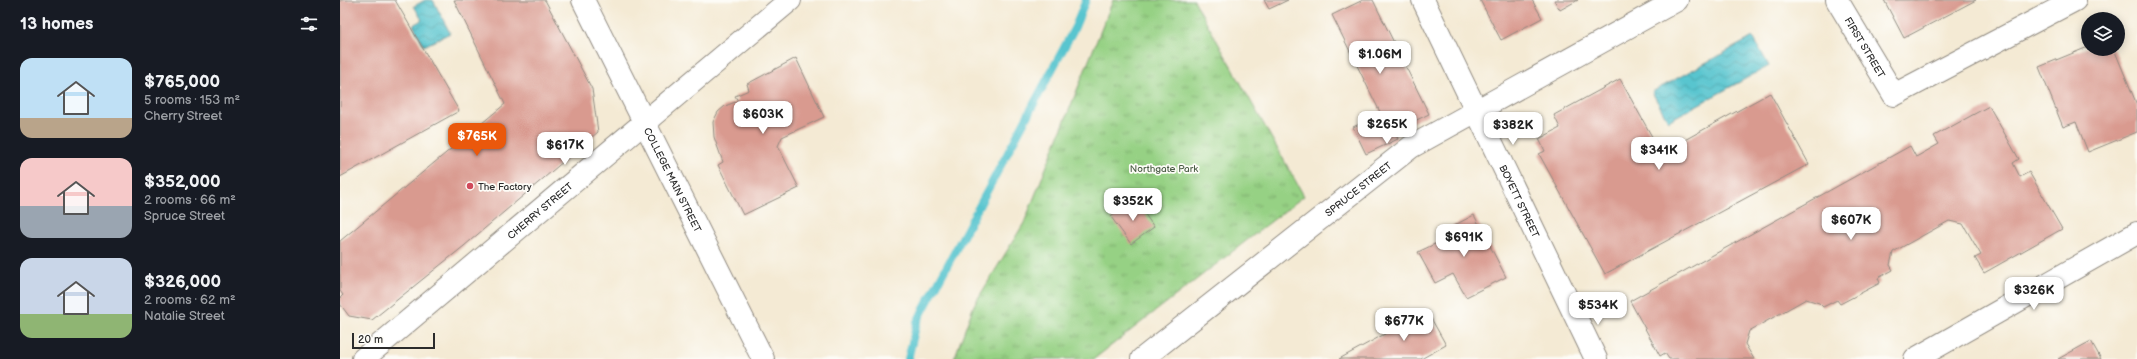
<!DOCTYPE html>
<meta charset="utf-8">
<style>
:root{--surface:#171b24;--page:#242831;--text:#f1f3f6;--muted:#9ea1a6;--accent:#ea580c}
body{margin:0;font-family:"Balsamiq Sans",sans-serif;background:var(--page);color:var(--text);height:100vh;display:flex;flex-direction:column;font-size:15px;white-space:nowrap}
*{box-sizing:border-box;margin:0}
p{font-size:13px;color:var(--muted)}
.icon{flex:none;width:22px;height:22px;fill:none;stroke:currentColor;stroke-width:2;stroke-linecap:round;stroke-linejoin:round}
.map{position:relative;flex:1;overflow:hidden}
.panel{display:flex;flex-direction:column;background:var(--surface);width:340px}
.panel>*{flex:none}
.buttons{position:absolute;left:1741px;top:12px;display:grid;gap:8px}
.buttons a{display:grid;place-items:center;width:44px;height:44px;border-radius:50%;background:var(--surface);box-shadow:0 2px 10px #0003;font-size:20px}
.scale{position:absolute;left:12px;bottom:10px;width:83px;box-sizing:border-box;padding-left:4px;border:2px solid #2b2b2b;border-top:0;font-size:11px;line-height:14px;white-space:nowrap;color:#2b2b2b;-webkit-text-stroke:3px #fdfcf7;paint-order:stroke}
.price{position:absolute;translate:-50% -34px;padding:0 9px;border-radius:8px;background:#fff;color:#222;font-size:13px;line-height:26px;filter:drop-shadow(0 1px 2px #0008)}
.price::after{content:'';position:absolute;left:50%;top:24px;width:12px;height:9px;margin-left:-6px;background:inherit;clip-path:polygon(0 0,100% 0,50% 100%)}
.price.selected{background:var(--accent);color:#fff}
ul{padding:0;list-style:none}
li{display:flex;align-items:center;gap:12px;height:100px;padding:0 20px}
li span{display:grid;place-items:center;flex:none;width:112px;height:80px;border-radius:12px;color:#555}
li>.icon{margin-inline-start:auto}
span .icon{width:48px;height:48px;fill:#fffc;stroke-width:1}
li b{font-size:17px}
h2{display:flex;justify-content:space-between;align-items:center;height:48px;padding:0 20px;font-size:17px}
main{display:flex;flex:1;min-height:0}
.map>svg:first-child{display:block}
.park{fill:url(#park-tufts);stroke:#607e58}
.water{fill:url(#water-waves);stroke:#42787d}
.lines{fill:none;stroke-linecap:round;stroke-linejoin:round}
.stream{stroke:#58c5cf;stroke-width:8}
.building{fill:#d99a8f}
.minor-casing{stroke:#908a80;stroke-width:24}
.minor{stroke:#fff;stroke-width:22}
.poi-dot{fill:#d1495b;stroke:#fdfcf7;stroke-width:1.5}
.labels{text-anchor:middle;stroke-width:3.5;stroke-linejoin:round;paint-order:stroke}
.street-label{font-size:10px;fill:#2b2b2b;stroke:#fdfcf7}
.park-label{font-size:10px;fill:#4b5d46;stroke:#fdfcf7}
.poi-label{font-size:10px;fill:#2b2b2b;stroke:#fdfcf7;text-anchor:start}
</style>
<main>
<section class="panel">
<h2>13 homes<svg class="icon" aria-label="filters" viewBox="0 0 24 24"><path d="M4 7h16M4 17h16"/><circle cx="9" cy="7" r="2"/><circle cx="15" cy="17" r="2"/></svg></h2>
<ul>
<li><span style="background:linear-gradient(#bfe0f5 75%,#b9a48a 0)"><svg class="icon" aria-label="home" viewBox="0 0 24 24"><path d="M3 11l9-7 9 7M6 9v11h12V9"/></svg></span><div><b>$765,000</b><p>5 rooms · 153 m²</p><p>Cherry Street</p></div></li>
<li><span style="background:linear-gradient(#f6c9c9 60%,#9aa5b1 0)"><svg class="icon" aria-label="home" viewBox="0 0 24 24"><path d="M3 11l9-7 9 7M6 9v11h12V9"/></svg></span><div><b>$352,000</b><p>2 rooms · 66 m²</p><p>Spruce Street</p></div></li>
<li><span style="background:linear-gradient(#c9d6e8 70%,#8fb573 0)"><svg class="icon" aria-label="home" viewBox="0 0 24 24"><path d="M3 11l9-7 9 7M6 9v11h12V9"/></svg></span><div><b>$326,000</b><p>2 rooms · 62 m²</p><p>Natalie Street</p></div></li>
</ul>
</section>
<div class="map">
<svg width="1797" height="359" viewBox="0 0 1797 359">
<defs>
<pattern id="park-tufts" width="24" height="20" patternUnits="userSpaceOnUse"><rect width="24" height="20" fill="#96d184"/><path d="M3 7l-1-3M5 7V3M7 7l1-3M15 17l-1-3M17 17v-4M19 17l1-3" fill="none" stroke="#7baa6c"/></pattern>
<pattern id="water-waves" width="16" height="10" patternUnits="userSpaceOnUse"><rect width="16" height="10" fill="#58c5cf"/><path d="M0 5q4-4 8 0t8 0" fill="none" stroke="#49a0a8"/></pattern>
</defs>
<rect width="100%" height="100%" fill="#fdfcf7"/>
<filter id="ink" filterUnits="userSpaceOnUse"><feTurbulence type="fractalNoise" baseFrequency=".025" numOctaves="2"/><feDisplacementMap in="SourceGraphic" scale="8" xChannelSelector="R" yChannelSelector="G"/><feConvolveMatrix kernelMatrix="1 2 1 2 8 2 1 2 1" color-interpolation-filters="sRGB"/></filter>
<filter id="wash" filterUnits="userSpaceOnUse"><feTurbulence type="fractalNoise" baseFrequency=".012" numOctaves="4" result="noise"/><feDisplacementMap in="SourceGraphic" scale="16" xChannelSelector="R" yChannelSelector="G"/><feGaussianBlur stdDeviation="0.9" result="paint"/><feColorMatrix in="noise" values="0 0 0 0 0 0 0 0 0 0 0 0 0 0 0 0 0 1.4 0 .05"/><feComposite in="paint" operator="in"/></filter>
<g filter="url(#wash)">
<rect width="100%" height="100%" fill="#f4ead4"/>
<polygon class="park" points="773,0 854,0 964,196 754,359 614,359 634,305 684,223"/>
<g class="water">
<polygon points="85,0 93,0 110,33 84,46 73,25 82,20 74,6"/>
<polygon points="1413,37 1429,66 1328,121 1312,92"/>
</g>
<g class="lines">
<polyline class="stream" points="568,359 577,322 735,27 746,0"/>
</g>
<g id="blocks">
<g class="building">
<polygon points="0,0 55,0 119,111 0,177"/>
<polygon points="114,0 205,0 252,89 258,132 124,246 32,320 9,316 0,304 0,298 3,295 0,291 0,241 165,104"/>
<polygon points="924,0 948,0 929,9"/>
<polygon points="1023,0 1033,0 1089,114 1054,131 1058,139 1026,154 1013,127 1041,114 992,15"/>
<polygon points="1140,0 1192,0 1202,18 1161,40"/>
<polygon points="1214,0 1238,0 1220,10"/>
<polygon points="1544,0 1636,0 1564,38"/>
<polygon points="1748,47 1748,49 1774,49 1797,105 1797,132 1748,152 1736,122 1723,127 1699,67"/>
<polygon points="456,58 484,117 442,137 438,146 459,188 403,215 378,165 383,162 374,137 373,122 378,112 385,106 398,101 395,96 409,90 407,84"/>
<polygon points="1280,79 1321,153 1430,93 1469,164 1265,274 1199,154 1205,151 1199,139 1220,128 1214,115"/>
<polygon points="1649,106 1679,159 1673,163 1680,177 1689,172 1722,229 1644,273 1635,258 1641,255 1623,224 1609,221 1553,252 1550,265 1553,270 1538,278 1540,283 1500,304 1497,300 1483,307 1479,303 1466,299 1409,331 1405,344 1414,359 1329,359 1325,353 1320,356 1290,301 1570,146 1576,157 1599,144 1594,136"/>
<polygon points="794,199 814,227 791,244 771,217"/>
<polygon points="1134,215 1166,277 1126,297 1113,274 1095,283 1078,252 1099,242 1096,235"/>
<polygon points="1087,311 1106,345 1081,359 999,359"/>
<polygon points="1751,341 1761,359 1718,359"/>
</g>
</g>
</g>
<g filter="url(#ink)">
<use href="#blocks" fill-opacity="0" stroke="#908a80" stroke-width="1"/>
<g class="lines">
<g class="minor-casing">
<g id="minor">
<path id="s1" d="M 243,0 L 423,359"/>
<path id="s2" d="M 1083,0 L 1256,359"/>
<path id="s3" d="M 1497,0 L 1554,95 L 1735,0"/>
<path id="s4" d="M 23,359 L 450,0"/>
<path id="s5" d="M 802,359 L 1071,147 L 1337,0"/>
<polyline points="1575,359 1797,233"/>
</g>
</g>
<use href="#minor" class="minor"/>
</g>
</g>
<circle class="poi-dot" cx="130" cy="186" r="4"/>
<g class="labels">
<g class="street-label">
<text dy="4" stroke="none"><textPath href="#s3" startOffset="55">FIRST STREET</textPath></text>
<text dy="4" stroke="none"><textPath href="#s1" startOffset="201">COLLEGE MAIN STREET</textPath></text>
<text dy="4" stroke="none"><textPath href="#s5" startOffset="275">SPRUCE STREET</textPath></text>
<text dy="4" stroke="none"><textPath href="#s2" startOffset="223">BOYETT STREET</textPath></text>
<text dy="4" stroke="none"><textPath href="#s4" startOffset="231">CHERRY STREET</textPath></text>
</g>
<g class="park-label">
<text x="824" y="172">Northgate Park</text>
</g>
<g class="poi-label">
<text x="138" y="190">The Factory</text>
</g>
</g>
</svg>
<div class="buttons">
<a><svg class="icon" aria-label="layers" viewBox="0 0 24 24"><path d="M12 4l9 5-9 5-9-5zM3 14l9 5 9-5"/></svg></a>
</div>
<div class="scale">20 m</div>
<b class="price" style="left:1040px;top:75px">$1.06M</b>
<b class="price" style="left:423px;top:135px">$603K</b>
<b class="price" style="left:1047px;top:145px">$265K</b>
<b class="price" style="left:1173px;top:146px">$382K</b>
<b class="price selected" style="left:137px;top:157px">$765K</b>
<b class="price" style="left:225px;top:166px">$617K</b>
<b class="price" style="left:1319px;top:171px">$341K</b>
<b class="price" style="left:793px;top:222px">$352K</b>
<b class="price" style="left:1511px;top:241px">$607K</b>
<b class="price" style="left:1124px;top:258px">$691K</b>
<b class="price" style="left:1694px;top:311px">$326K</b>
<b class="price" style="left:1258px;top:326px">$534K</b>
<b class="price" style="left:1064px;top:342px">$677K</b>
</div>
</main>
